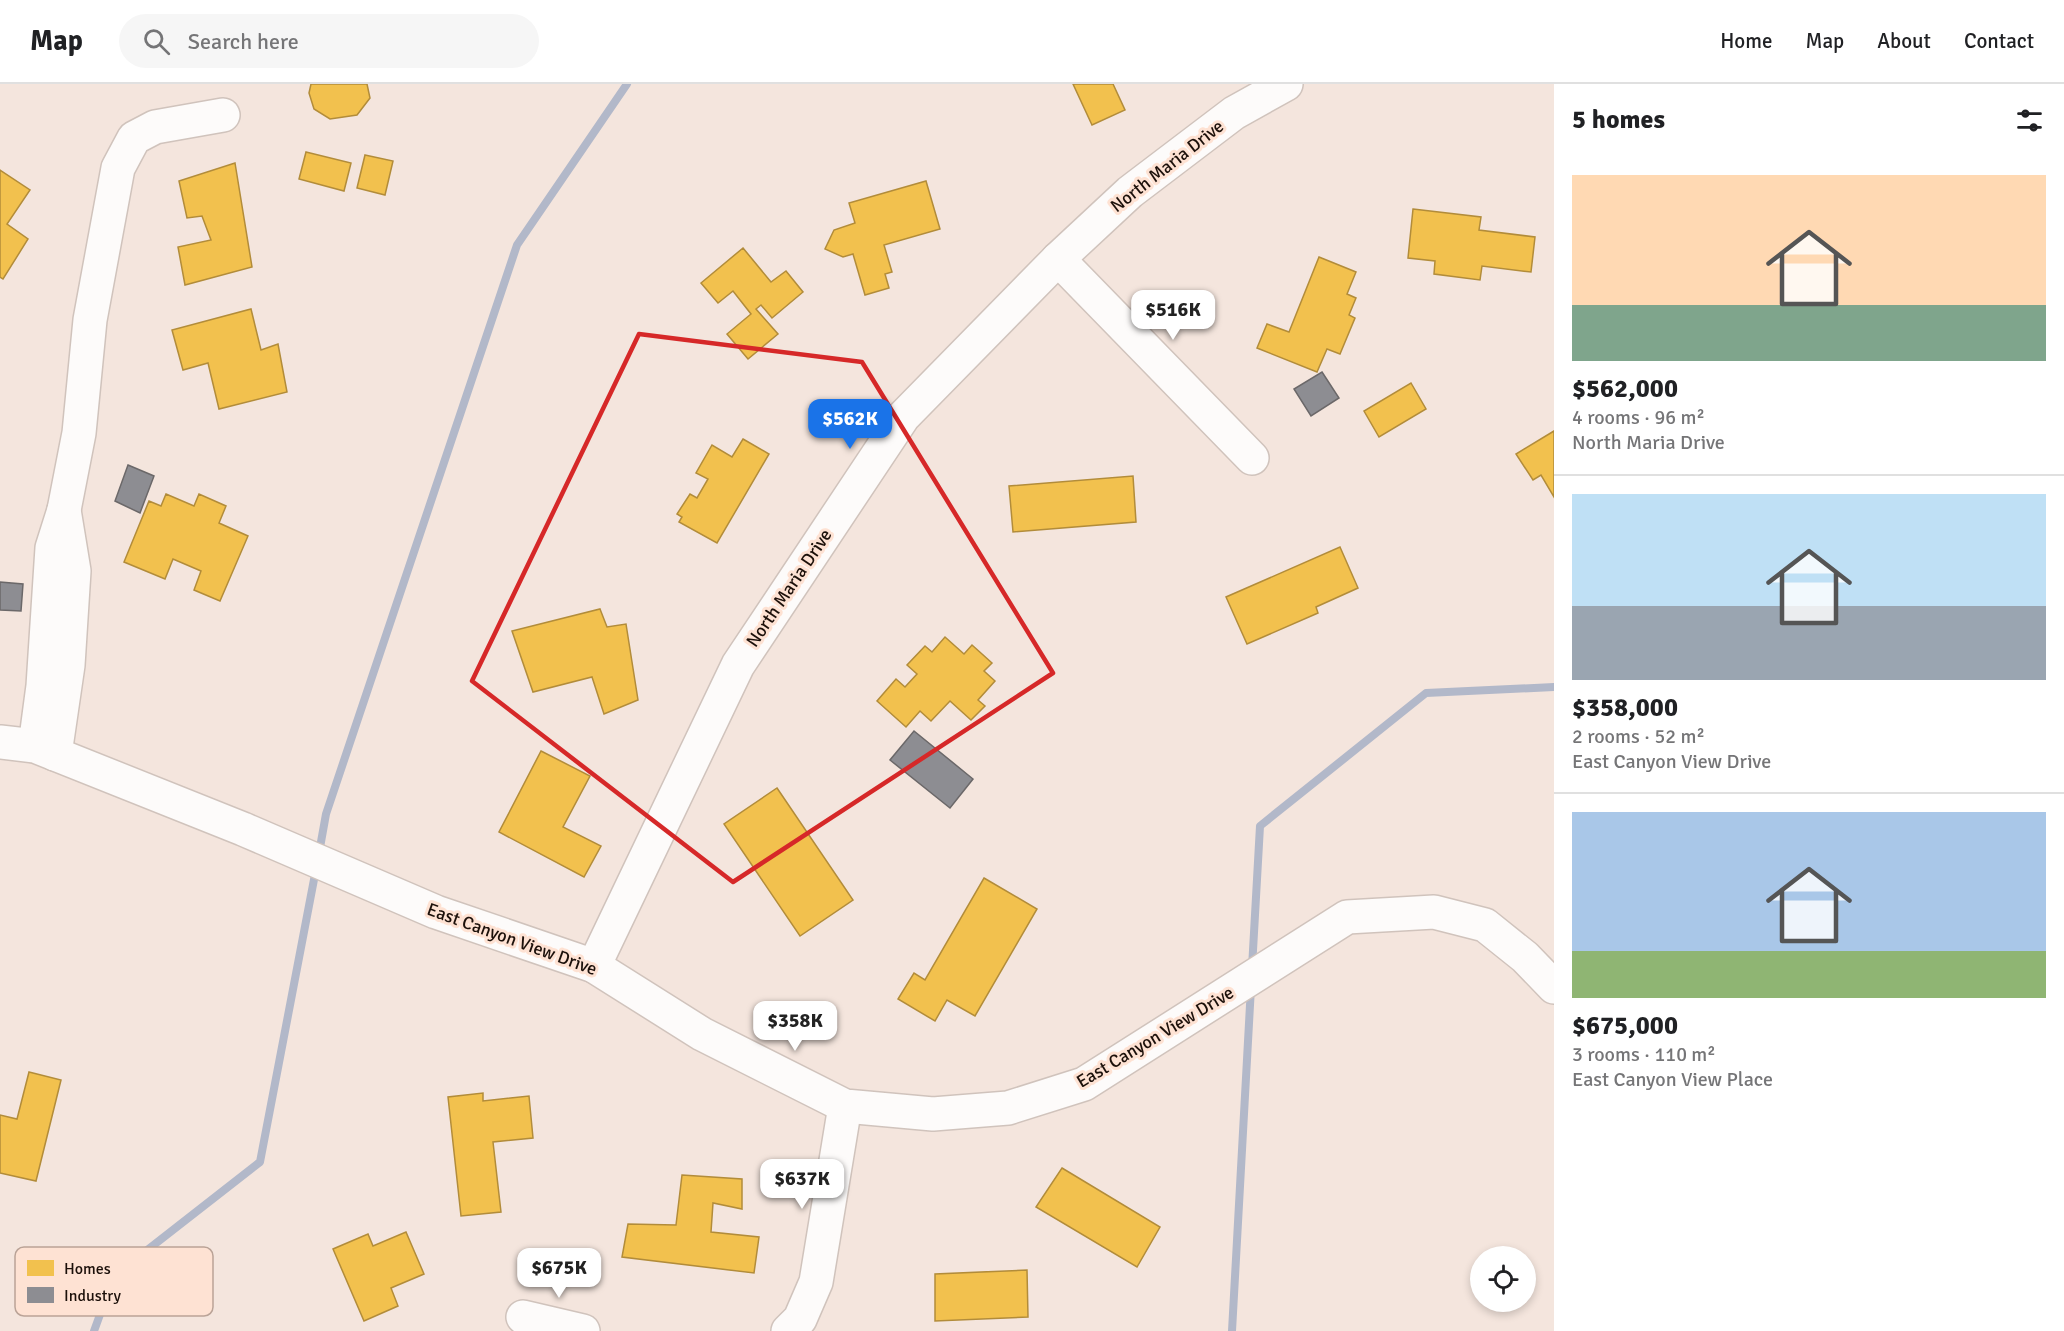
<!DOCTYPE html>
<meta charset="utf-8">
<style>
:root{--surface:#fff;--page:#f6f6f6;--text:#202124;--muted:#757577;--line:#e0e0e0;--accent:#1a73e8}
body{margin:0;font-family:Signika,sans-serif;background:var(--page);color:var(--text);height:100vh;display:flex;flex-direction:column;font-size:22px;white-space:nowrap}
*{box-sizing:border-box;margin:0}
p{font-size:20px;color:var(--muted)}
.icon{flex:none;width:33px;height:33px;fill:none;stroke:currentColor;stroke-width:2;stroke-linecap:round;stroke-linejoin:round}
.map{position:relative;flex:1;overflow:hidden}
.sheet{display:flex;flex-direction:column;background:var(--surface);width:510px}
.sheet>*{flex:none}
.fabs{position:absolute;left:1470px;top:1162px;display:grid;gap:12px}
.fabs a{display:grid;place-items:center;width:66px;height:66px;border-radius:50%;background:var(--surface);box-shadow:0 3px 9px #0003;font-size:30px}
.price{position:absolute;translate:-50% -51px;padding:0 14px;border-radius:12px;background:#fff;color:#222;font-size:20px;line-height:39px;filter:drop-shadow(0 2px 3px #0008)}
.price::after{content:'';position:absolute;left:50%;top:36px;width:18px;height:14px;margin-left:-9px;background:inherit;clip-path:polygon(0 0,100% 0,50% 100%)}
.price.current{background:var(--accent);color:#fff}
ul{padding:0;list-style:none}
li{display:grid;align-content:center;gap:12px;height:318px;padding:0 18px}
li+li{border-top:2px solid var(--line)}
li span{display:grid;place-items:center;height:186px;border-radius:0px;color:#555}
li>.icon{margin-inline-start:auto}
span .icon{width:108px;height:108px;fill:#fffc;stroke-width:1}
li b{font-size:26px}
h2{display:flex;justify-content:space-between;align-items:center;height:72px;padding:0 18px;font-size:26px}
header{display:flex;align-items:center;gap:36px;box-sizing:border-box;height:84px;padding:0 30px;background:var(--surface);border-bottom:2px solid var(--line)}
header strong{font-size:28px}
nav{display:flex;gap:33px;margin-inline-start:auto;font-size:21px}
.search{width:420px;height:54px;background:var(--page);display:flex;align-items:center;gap:15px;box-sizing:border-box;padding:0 21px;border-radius:33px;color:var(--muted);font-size:22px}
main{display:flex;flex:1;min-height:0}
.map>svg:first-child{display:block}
.homes{fill:#f2c14e;stroke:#b28c3a;stroke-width:1.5}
.industry{fill:#8d8d92;stroke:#6b6869;stroke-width:1.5}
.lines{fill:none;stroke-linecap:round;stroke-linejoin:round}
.stream{stroke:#b2b8c9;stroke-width:8}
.minor-casing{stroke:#d0c3bc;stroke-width:36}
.minor{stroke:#fdfbfa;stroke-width:33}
.marked{fill:none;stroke:#d62828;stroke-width:4.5;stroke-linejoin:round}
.labels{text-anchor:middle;stroke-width:6;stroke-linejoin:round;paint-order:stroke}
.street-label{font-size:18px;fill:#1c100a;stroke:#fee2d3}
.key{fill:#fee2d3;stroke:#baa397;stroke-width:1.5}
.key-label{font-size:16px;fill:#1c100a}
</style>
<header>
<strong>Map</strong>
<div class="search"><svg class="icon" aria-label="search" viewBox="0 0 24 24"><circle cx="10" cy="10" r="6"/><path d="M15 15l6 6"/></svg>Search here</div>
<nav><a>Home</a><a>Map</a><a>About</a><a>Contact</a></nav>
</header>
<main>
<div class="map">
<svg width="1554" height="1247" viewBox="0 0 1554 1247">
<rect width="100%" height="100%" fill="#f4e5dd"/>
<g class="homes">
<polygon points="311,0 367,0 370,14 357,31 330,35 314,25 309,9"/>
<polygon points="1073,0 1113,0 1125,26 1092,41"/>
<polygon points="306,68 351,79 344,107 299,95"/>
<polygon points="365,71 393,77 385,111 357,104"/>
<polygon points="235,79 252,183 185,201 178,163 211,156 202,132 187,134 179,97"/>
<polygon points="0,86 30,106 7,140 28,155 3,195 0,193"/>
<polygon points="926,97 940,145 884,161 892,188 885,190 889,204 865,211 853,170 843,173 825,165 834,146 855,139 849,119"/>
<polygon points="1413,125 1481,133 1479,146 1535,153 1531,188 1482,182 1480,196 1434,190 1435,177 1408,174"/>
<polygon points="743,164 771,198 786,187 803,208 772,234 761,221 756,225 778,250 748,275 727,250 751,230 733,207 718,219 701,199"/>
<polygon points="1319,173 1356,188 1347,210 1356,214 1349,231 1355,234 1340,270 1327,265 1317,288 1257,264 1267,240 1289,248"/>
<polygon points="251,225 261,266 278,260 287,308 219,325 208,279 183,286 172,246"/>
<polygon points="1411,299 1426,325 1379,353 1364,327"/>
<polygon points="1554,347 1554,413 1541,391 1533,396 1516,370"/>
<polygon points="743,355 769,370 717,459 679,438 682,433 677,430 690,410 697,414 708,395 696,389 712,361 732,373"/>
<polygon points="1133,392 1136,438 1013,448 1009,402"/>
<polygon points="166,410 194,422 199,410 226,422 219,439 248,452 220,517 194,506 201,487 173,475 165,495 124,478 149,417 161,422"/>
<polygon points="1340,463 1358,504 1316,523 1318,529 1247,560 1226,513"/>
<polygon points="600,525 607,543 626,540 638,616 604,630 592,593 533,608 512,547"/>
<polygon points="945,553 964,570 972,561 992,579 984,587 995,597 978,616 985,622 971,636 950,617 931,637 920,627 906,643 877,617 896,595 905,603 917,590 907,581 925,562 932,568"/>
<polygon points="541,667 590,692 563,743 601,762 584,793 499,748"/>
<polygon points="777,704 853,816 800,852 724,740"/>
<polygon points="984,794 1037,825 975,932 947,916 935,937 898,915 914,889 925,896"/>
<polygon points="29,988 61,996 36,1097 0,1089 0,1031 17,1035"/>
<polygon points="483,1009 483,1017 529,1012 533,1054 493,1058 501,1128 461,1132 448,1013"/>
<polygon points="1062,1084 1160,1143 1137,1183 1036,1123"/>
<polygon points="682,1091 742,1095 742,1125 713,1119 711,1148 759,1153 754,1189 622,1173 628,1140 676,1141"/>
<polygon points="406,1148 424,1190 391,1204 398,1222 364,1237 333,1165 368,1150 373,1162"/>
<polygon points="1027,1186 1028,1233 935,1237 935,1190"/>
</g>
<g class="industry">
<polygon points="1322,288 1339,314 1311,332 1294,305"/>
<polygon points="128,381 154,392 140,429 115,417"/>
<polygon points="0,498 23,500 21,527 0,526"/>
<polygon points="914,647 973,695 950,724 890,676"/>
</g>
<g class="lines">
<g class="stream">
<polyline points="319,769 326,730 517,161 627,0"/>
<polyline points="1252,884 1260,742 1426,609 1554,603"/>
<polyline points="94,1247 114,1192 260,1078 316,785"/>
<polyline points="1232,1247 1251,903"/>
</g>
<g class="minor-casing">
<g id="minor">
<polyline points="1058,175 1252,374"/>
<polyline points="64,426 79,349 90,236 118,84 134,54 155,43 223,31"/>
<polyline points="0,658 35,662 243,745 436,828 594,882 702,950 845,1022 933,1030 1008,1024 1084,1000 1347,833 1434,828 1485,841 1525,873 1554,903"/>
<polyline points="35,662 43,602 52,464 64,426 74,487 68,581 55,670"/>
<polyline points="594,882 738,581 903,333 1058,175 1130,108 1234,29 1286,0"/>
<polyline points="523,1233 583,1247"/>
<polyline points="788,1247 800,1235 816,1198 845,1022"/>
</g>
</g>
<use href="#minor" class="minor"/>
</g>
<path class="marked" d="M 639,250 L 862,278 L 1053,589 L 733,798 L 472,597 Z"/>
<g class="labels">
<g class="street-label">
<text transform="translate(1167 82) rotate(-38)" y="6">North Maria Drive</text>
<text transform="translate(789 504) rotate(-56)" y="6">North Maria Drive</text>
<text transform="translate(512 855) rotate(20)" y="6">East Canyon View Drive</text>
<text transform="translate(1155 953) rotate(-31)" y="6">East Canyon View Drive</text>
</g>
</g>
<rect x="15" y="1163" width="198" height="69" rx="9" class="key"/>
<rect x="27" y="1176" width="27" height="16" fill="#f2c14e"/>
<rect x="27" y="1203" width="27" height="16" fill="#8d8d92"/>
<g class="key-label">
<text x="64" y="1190">Homes</text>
<text x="64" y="1217">Industry</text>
</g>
</svg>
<div class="fabs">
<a><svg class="icon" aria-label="locate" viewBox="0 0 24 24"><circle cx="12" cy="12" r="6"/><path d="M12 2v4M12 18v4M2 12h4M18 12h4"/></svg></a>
</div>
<b class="price" style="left:1173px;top:257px">$516K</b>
<b class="price current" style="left:850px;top:366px">$562K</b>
<b class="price" style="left:795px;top:968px">$358K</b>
<b class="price" style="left:802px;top:1126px">$637K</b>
<b class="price" style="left:559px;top:1215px">$675K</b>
</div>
<section class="sheet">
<h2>5 homes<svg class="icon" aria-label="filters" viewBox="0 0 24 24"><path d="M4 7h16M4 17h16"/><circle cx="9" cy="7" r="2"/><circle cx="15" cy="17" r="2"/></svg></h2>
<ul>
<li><span style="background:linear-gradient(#ffd9b3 70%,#7fa58c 0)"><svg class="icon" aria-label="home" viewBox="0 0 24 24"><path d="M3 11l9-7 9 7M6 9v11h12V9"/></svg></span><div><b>$562,000</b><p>4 rooms · 96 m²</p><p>North Maria Drive</p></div></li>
<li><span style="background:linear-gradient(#bfe0f5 60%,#9aa5b1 0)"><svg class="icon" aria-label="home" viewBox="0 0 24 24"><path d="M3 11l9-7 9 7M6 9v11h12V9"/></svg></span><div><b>$358,000</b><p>2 rooms · 52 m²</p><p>East Canyon View Drive</p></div></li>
<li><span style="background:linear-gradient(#a9c7e8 75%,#8fb573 0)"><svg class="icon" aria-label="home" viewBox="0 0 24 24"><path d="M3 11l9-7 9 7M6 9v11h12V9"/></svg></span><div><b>$675,000</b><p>3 rooms · 110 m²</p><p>East Canyon View Place</p></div></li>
</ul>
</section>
</main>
